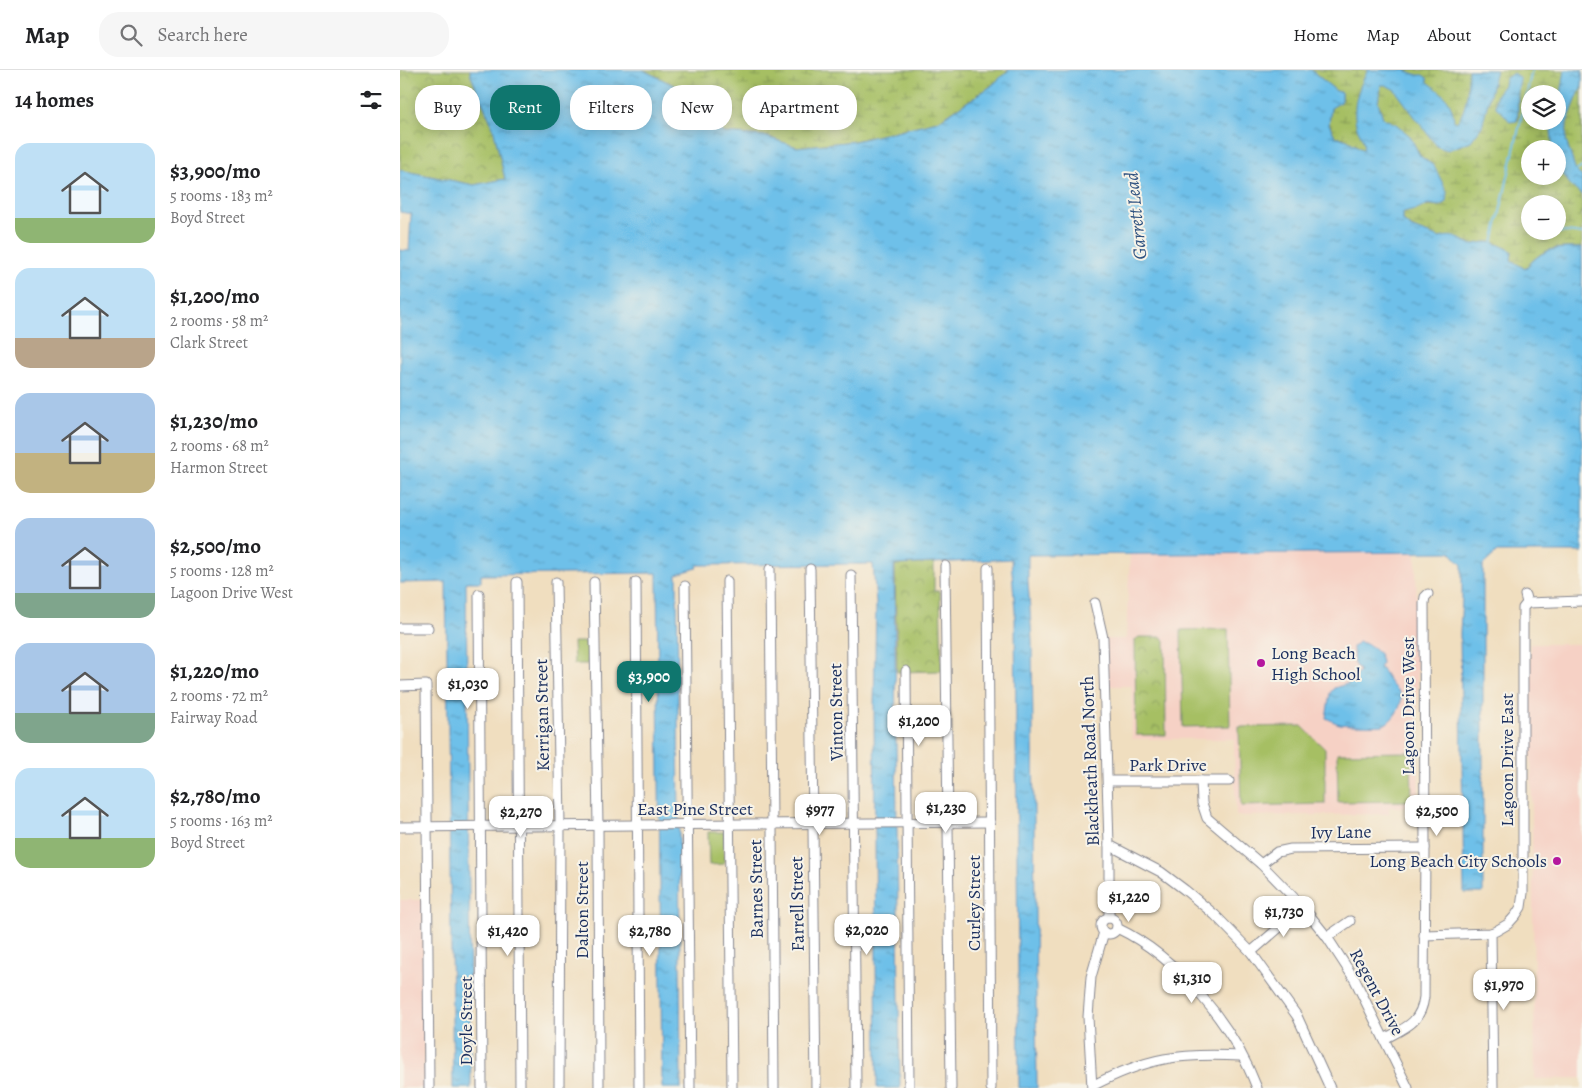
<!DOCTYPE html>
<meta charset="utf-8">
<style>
:root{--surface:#fff;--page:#f6f6f6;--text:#202124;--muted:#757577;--line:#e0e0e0;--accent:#0f766e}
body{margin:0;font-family:Alegreya,serif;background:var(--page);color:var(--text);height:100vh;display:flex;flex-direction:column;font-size:19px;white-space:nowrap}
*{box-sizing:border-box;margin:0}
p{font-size:16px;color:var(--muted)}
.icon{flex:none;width:28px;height:28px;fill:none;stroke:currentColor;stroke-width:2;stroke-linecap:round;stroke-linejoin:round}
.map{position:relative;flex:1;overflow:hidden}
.drawer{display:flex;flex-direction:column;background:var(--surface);width:400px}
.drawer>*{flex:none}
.banner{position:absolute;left:15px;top:15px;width:475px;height:45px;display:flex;gap:10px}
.tools{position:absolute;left:1121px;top:15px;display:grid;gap:10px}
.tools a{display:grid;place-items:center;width:45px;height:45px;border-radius:50%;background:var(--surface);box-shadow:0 2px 12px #0003;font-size:25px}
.price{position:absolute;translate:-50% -42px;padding:0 11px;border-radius:10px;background:#fff;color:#222;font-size:16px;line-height:32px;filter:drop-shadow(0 1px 2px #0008)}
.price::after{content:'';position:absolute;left:50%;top:30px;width:15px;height:11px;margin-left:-8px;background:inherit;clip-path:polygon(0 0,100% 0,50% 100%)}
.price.current{background:var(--accent);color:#fff}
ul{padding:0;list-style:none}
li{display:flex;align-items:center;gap:15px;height:125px;padding:0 15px}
li span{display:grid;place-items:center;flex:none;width:140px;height:100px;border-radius:15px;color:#555}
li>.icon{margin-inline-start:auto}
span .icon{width:60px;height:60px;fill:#fffc;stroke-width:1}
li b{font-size:21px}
h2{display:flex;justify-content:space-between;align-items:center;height:60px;padding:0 15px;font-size:21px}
.chip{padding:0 18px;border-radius:20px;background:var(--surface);box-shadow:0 2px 12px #0003;font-size:18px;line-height:45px}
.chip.current{background:var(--accent);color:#fff}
header{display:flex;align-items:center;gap:30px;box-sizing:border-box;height:70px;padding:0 25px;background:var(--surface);border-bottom:1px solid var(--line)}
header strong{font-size:24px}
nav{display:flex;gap:28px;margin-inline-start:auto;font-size:18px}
.search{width:350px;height:45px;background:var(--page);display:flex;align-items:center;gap:12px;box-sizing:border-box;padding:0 18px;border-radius:20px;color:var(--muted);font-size:19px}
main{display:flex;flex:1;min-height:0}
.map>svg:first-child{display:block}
.built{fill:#f6d1c5}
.green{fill:#a6bf64;stroke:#607761}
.wetland{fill:url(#wetland-marsh);stroke:#607761;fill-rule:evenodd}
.park{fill:url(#park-crowns);stroke:#607761}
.water{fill:url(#water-ripples);stroke:#4478a4}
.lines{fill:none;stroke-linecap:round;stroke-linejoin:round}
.stream{stroke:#6ec0e9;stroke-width:2}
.minor-casing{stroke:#86868e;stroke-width:11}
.minor{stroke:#fff;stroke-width:9}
.poi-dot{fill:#b5179e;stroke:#f7f3e8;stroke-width:2}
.labels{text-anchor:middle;stroke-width:4;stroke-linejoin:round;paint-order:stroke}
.poi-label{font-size:18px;fill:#1b2f5e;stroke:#f7f3e8;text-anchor:start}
.street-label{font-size:18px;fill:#1b2f5e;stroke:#f7f3e8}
.water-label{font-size:19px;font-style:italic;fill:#305381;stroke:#f7f3e8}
</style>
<header>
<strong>Map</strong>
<div class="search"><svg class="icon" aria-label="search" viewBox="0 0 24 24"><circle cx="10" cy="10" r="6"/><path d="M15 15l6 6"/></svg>Search here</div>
<nav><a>Home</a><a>Map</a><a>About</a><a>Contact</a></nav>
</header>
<main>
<section class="drawer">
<h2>14 homes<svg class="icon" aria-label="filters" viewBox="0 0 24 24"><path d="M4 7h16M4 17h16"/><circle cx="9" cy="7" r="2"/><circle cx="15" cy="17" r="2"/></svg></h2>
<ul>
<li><span style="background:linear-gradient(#bfe0f5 75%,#8fb573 0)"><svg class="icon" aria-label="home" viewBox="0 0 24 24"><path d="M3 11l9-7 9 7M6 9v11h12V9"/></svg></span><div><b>$3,900/mo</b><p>5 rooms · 183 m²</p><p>Boyd Street</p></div></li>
<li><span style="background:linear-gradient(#bfe0f5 70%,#b9a48a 0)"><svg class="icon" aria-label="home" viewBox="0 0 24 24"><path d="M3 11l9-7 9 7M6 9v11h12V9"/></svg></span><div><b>$1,200/mo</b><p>2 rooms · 58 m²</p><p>Clark Street</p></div></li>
<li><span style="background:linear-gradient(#a9c7e8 60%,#c2b280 0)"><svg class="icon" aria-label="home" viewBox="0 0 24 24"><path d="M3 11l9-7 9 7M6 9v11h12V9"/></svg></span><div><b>$1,230/mo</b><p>2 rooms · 68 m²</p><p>Harmon Street</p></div></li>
<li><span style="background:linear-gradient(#a9c7e8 75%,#7fa58c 0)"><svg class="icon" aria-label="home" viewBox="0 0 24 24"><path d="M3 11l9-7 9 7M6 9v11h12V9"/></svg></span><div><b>$2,500/mo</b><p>5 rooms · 128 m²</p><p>Lagoon Drive West</p></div></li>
<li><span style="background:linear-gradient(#a9c7e8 70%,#7fa58c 0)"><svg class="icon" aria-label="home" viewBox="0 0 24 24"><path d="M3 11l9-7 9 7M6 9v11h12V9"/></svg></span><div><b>$1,220/mo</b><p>2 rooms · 72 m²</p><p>Fairway Road</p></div></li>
<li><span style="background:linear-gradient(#bfe0f5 70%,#8fb573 0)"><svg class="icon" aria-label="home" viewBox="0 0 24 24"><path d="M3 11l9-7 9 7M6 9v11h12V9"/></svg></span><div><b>$2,780/mo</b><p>5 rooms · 163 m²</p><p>Boyd Street</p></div></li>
</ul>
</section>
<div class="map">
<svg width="1182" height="1018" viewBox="0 0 1182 1018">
<defs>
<pattern id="wetland-marsh" width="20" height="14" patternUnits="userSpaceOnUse" patternTransform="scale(1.25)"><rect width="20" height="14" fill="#a6bf64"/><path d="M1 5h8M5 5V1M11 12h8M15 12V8" fill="none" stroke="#869c56"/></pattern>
<pattern id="park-crowns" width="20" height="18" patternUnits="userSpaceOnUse" patternTransform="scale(1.25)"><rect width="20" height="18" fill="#a6bf64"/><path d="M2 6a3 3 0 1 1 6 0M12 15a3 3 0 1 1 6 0" fill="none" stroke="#869c56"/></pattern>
<pattern id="water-ripples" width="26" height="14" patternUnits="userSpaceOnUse" patternTransform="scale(1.25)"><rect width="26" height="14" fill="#6ec0e9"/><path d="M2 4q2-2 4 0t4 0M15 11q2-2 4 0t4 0" fill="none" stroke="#5a9cc0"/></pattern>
</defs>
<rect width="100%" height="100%" fill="#f7f3e8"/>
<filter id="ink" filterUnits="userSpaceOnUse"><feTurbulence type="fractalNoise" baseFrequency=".02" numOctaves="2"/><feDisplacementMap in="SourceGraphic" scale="10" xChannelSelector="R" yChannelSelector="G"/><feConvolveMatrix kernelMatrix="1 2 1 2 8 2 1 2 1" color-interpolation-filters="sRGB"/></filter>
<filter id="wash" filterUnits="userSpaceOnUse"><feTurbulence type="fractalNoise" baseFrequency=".0096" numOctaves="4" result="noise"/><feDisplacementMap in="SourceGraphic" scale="20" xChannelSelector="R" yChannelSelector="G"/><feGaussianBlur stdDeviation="1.12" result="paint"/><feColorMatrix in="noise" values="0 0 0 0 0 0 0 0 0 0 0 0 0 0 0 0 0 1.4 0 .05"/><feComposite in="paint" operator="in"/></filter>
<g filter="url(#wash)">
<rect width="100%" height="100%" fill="#f0debf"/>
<g class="built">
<polygon points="730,483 1016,483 1019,737 989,737 989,744 836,746 834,669 732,669 732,616 705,616 704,569 726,569"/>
<polygon points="1130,574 1182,574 1182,1008 1135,1009"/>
<polygon points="0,830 23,830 24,1018 0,1018"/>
</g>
<g class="green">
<polygon points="828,559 830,656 783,657 781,560"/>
<polygon points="173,572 187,572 188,594 174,594"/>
<polygon points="902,656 925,679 925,734 841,736 839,657"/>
<polygon points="1011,682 1012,731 938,732 937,683"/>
<polygon points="308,762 324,762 324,794 309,795"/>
</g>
<g class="wetland">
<polygon points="243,0 609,0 590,17 538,51 455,71 397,77 364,66 323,63 290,23"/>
<path d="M 911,0 L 1182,0 L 1182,178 C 1153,178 1145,176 1125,199 L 1111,190 L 1112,181 C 1094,173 1091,169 1072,175 C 1057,167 1059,169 1042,168 C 1029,167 1013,159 1003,151 L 1003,143 C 1016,139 1025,133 1039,136 L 1034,96 L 1020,86 L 1010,66 L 963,80 L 947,70 L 935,66 L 929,54 L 931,37 L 941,32 L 941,23 L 936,21 ZM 1130,24 L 1158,24 L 1158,51 L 1130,51 ZM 1130,79 L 1158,79 L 1158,106 L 1130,106 ZM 1130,134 L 1158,134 L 1158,161 L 1130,161 Z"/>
</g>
<g class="park">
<polygon points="0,0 70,0 71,6 93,57 105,109 74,115 0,100"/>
<polygon points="534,493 534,521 540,521 542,601 497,602 495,495"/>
<polygon points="739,567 762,567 765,570 766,665 736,665 735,570"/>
</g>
<g class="water">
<path d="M 70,0 L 243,0 L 290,23 L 323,63 L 364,66 L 397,77 L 455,71 L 538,51 L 590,17 L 609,0 L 911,0 L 936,21 L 941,22 L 941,32 L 931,38 L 929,54 L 935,66 L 947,70 L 963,80 C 966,69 958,64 956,54 C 952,34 959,17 968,0 L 1004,0 L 1018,5 L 1023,5 L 1027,8 L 1028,12 C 1044,25 1052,29 1054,51 L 1057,52 C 1068,39 1068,17 1068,0 L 1096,0 L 1082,56 L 1071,71 L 1048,80 L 1038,77 L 1032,70 L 995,20 L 986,15 L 981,15 L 978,32 L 983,48 L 996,54 L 1010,66 L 1020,86 L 1034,96 L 1047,122 L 1046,132 L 1039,136 L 1028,134 L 1019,139 L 1003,143 L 1003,151 L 1012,158 L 1040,168 C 1052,163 1062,170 1072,175 C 1091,169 1095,173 1112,181 L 1111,190 L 1125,199 C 1144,177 1154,178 1182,178 L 1182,482 L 1097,482 L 1083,495 L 1083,823 L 1064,823 L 1060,563 L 1062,528 L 1062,495 L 1050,482 L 628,485 L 628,511 L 632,570 L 637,1018 L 619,1018 L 615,541 L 611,489 L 494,495 L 500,1018 L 477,1018 L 474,638 L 476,533 L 473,494 L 298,495 L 297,498 L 277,504 L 281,1018 L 262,1018 L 257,503 L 81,505 L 81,512 L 66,512 L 71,1018 L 53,1018 L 46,512 L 0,513 L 0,180 L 9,181 L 11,145 L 12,144 L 0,142 L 0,100 L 74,115 L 105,109 L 93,57 L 71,6 Z"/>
<path d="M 1165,0 L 1182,0 L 1182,15 L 1167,53 L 1166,71 L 1176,101 L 1182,107 L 1182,125 C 1173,120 1159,102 1158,91 C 1157,87 1158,83 1158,79 L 1153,79 L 1150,51 L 1158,51 L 1158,32 L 1161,24 Z"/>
<path d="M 1113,3 L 1120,8 C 1120,13 1118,16 1118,21 C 1117,31 1119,41 1117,51 L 1110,52 L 1105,45 L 1096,37 C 1095,23 1097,25 1104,15 L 1105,9 Z"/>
<path d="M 958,572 C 969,573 981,580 982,593 L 979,597 C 986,602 987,609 992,615 C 994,618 998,620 1000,624 C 1005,634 992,652 983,655 C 980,656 944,655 940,654 C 935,653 931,650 926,648 L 930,623 L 934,618 L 950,613 L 960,601 L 954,594 L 953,577 Z"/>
</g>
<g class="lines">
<g class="stream">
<polyline points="1176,101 1182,97"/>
<polyline points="1144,163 1167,162 1182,164"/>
<polyline points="1093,173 1132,0"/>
</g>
</g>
</g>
<g filter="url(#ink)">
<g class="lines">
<g class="minor-casing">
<g id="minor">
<polyline points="545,496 551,1018"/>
<polyline points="588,498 591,1018"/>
<polyline points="370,499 374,1018"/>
<polyline points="410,499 416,1018"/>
<polyline points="451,505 456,1018"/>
<polyline points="327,511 332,1018"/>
<polyline points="117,512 120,1018"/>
<polyline points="156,512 160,756 159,1018"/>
<polyline points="194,512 198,756 199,1018"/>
<polyline points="236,512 239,1018"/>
<polyline points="285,516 290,1018"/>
<polyline points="79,524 82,1018"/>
<polyline points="695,533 703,568 709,775 709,848"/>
<polyline points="1127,533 1182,531"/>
<polyline points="0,558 28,558"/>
<polyline points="506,601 509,1018"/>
<polyline points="0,616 26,615 29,1018"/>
<polyline points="708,711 829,711"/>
<polyline points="801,711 802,733 807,748 861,794 903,837 927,867 955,910 1008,1018"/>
<polyline points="0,757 590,752"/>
<polyline points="709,775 761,802 785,820 815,845 851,882 897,946 930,1018"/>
<polyline points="861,794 877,782 891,779 1025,778"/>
<circle cx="709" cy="856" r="8"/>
<path d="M 717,858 C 778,887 833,955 857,1018"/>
<polyline points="1091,863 1093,1018"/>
<polyline points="1024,865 1091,863 1096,861 1108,854 1116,845 1121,837 1123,823 1123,538 1127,533 1125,525"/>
<polyline points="927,867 950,851"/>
<polyline points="851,882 903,837"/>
<path d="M 984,969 C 1005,958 1021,953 1024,927 L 1025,778 L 1024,533 L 1025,527 L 1028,524"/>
<path d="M 692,1016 C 748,987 779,983 841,986"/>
<polyline points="692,1018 688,947 691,907 704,862"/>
</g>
</g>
<use href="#minor" class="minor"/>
</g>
</g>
<g class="poi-dot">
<circle cx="861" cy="593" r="5"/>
<circle cx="1157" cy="791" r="5"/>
</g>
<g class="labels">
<g class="poi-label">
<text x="871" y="589">Long Beach<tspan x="871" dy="21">High School</tspan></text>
<text x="1147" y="797" text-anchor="end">Long Beach City Schools</text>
</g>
<g class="street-label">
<text transform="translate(1008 636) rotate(-90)" y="6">Lagoon Drive West</text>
<text transform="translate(436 642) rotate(-91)" y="6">Vinton Street</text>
<text transform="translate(142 645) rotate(-91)" y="6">Kerrigan Street</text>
<text transform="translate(1107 690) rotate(-90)" y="6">Lagoon Drive East</text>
<text transform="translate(690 691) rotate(-92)" y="6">Blackheath Road North</text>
<text x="768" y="701">Park Drive</text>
<text x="295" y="745">East Pine Street</text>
<text transform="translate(941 762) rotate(-1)" y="6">Ivy Lane</text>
<text transform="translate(356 819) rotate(-91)" y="6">Barnes Street</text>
<text transform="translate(574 833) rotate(-90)" y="6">Curley Street</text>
<text transform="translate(397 834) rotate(-91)" y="6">Farrell Street</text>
<text transform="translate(182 840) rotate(-90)" y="6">Dalton Street</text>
<text transform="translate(977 922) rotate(62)" y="6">Regent Drive</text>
<text transform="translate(66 951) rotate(-90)" y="6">Doyle Street</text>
</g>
<g class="water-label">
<text transform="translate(735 146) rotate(-96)" y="7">Garrett Lead</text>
</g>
</g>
</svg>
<div class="tools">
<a><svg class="icon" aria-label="layers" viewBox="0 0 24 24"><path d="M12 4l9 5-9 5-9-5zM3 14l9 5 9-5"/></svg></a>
<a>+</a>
<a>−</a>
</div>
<b class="price current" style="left:249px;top:633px">$3,900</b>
<b class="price" style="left:68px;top:640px">$1,030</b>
<b class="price" style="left:519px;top:677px">$1,200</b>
<b class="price" style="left:546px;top:764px">$1,230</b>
<b class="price" style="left:420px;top:766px">$977</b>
<b class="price" style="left:1037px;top:767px">$2,500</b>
<b class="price" style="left:121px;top:768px">$2,270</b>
<b class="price" style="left:729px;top:853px">$1,220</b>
<b class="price" style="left:884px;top:868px">$1,730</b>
<b class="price" style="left:467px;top:886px">$2,020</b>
<b class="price" style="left:108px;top:887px">$1,420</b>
<b class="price" style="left:250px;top:887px">$2,780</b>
<b class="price" style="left:792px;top:934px">$1,310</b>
<b class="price" style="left:1104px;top:941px">$1,970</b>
<div class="banner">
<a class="chip">Buy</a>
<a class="chip current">Rent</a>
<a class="chip">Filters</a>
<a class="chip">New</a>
<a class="chip">Apartment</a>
</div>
</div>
</main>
